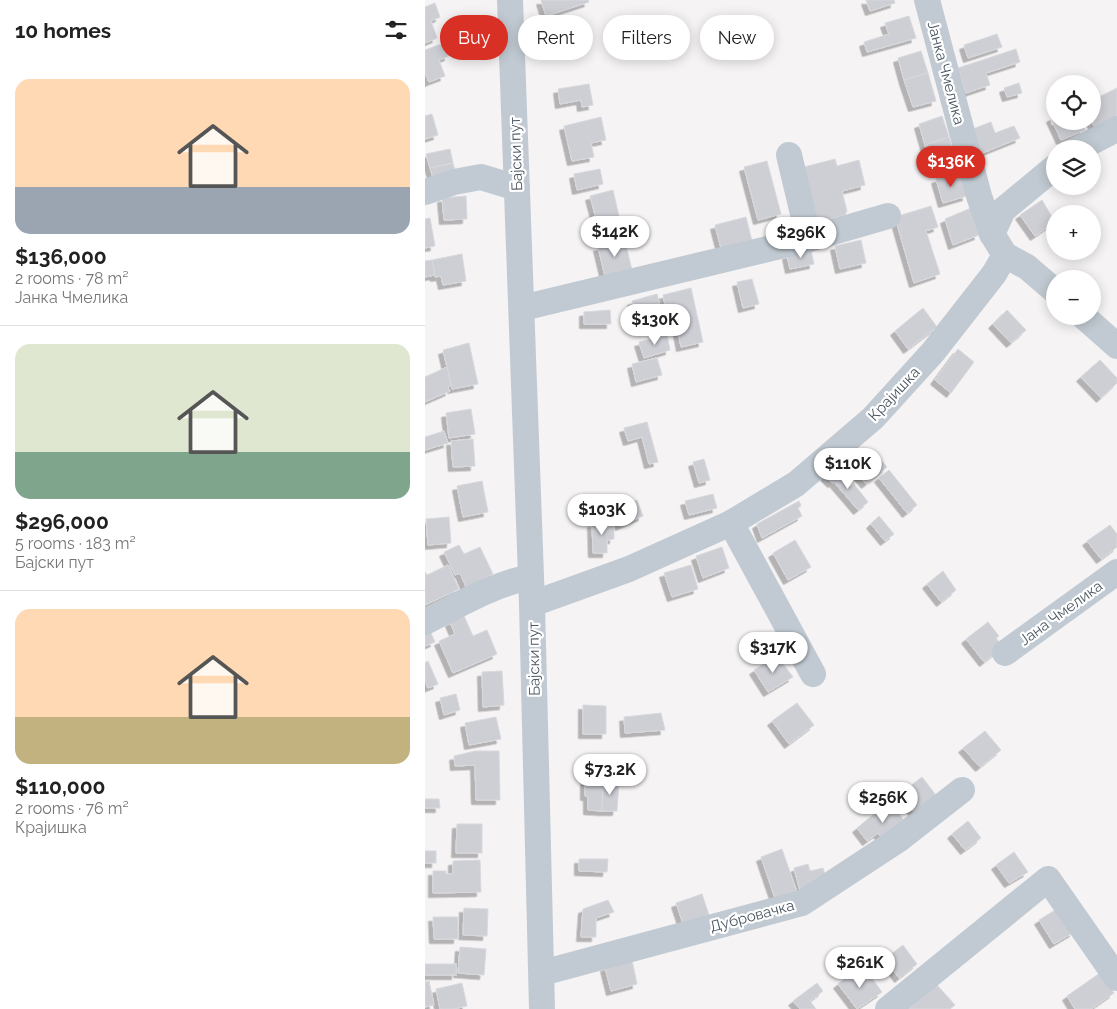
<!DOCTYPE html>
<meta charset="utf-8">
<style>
:root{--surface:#fff;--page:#f2f2f2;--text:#222;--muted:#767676;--line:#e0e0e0;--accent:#d93025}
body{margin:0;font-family:Raleway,sans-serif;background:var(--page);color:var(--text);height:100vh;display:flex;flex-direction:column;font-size:19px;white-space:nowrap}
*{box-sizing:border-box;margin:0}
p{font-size:16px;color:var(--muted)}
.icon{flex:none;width:28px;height:28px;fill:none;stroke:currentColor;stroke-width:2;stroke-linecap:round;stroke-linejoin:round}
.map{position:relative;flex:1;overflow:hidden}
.details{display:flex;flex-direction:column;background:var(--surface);width:425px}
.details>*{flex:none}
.banner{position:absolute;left:15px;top:15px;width:475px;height:45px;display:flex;gap:10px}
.buttons{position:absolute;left:621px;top:75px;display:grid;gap:10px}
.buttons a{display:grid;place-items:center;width:55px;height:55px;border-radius:50%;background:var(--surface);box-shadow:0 2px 12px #0003;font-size:25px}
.price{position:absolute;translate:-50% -42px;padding:0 11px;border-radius:18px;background:#fff;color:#222;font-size:16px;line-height:32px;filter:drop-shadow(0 1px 2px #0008)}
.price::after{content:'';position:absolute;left:50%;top:30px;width:15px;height:11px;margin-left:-8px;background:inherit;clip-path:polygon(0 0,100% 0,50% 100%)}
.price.on{background:var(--accent);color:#fff}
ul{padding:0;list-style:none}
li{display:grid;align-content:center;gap:10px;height:265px;padding:0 15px}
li+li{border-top:1px solid var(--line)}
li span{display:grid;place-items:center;height:155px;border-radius:15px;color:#555}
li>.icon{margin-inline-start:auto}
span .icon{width:90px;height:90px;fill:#fffc;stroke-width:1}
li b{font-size:21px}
h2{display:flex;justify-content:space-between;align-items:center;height:60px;padding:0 15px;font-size:21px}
.tag{padding:0 18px;border-radius:22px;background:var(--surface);box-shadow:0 2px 12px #0003;font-size:18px;line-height:45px}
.tag.on{background:var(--accent);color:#fff}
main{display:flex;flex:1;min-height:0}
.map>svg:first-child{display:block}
.building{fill:#cdcfd5;stroke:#d7d9de;filter:url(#shadow)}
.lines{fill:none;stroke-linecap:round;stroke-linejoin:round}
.minor{stroke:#c1cad2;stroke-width:26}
.labels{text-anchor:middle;stroke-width:4.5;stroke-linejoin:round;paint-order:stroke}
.street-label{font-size:15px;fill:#4a5661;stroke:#fff}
</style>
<main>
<section class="details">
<h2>10 homes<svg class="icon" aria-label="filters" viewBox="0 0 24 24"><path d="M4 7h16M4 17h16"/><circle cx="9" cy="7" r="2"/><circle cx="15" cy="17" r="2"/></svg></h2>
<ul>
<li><span style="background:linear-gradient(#ffd9b3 70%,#9aa5b1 0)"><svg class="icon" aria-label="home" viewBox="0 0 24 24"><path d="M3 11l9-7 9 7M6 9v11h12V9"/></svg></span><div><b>$136,000</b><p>2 rooms · 78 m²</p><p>Јанка Чмелика</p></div></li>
<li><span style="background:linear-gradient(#dfe7d0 70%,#7fa58c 0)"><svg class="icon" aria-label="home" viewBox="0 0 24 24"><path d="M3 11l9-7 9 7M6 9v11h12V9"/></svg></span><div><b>$296,000</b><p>5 rooms · 183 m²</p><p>Бајски пут</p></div></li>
<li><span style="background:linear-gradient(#ffd9b3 70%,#c2b280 0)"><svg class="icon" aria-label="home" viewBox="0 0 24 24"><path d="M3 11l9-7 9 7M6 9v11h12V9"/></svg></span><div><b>$110,000</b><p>2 rooms · 76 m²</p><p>Крајишка</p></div></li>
</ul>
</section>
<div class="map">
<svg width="692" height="1009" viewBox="0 0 692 1009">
<defs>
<filter id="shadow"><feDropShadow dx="-4.5" dy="4.5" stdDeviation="0" flood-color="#0004"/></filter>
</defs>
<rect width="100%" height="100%" fill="#f5f3f3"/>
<g class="building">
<polygon points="116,0 163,0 164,2 121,16"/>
<polygon points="441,0 469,0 470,3 445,11"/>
<polygon points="10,3 15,17 6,21 12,38 0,43 0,7"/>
<polygon points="484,16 491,38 442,52 439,42 464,34 460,23"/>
<polygon points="572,34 577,47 543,58 539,45"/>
<polygon points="19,43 24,56 14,60 20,76 4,82 0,72 0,50"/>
<polygon points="591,49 595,62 561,73 565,85 541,93 533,68"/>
<polygon points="496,51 503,73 479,80 473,58"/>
<polygon points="503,73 511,101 488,107 479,80"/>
<polygon points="594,83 597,93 582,97 579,88"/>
<polygon points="164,84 168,105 157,107 156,100 135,104 133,89"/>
<polygon points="692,88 692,116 669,126 666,121 668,100"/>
<polygon points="7,114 13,135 0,139 0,116"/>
<polygon points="517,116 524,137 500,145 494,124"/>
<polygon points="630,116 630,121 656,121 660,130 636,140 626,118"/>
<polygon points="176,117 181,140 166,143 169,157 147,161 139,126"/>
<polygon points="566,122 570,133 589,126 595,138 555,154 545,130"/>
<polygon points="524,137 532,165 508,172 500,145"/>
<polygon points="25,149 28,163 5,168 1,154"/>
<polygon points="410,159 412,166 434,160 440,185 417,191 422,211 420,215 393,222 379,167"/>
<polygon points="342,161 356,214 333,220 319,167"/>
<polygon points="28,163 32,177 10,184 5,168"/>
<polygon points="175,169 178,184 152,190 149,174"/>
<polygon points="535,172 542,196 518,203 511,179"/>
<polygon points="188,190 194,216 172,222 165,196"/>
<polygon points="41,196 42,219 19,220 17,198"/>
<polygon points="617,200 630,222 610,236 595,215"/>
<polygon points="506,206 513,227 501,231 515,274 489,283 470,217"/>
<polygon points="546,208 554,235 528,245 520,219"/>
<polygon points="321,217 329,249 298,256 290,225"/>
<polygon points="5,218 10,246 0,248 0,219"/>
<polygon points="436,240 441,263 415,269 410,246"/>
<polygon points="200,241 207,270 180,276 173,247"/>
<polygon points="386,250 389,264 365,269 362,255"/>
<polygon points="37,254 41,281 18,285 16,276 10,277 7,260"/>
<polygon points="7,260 10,275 0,277 0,261"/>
<polygon points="327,279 334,304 318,308 312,282"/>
<polygon points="266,288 278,342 256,347 251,321 244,323 238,295"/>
<polygon points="232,294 238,317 213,323 207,301"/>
<polygon points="498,308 512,327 483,349 470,331"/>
<polygon points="185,310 186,324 159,324 159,312"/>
<polygon points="582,310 601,330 586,343 568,324"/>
<polygon points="242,335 245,350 219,358 214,342"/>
<polygon points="44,343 53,384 27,389 18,350"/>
<polygon points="533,349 549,362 526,393 510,380"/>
<polygon points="232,358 237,375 211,382 207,364"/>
<polygon points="675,360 692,378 692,383 676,398 656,377"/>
<polygon points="22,367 26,384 23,388 25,391 0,402 0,377"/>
<polygon points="46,409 50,434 24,438 21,413"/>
<polygon points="222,422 233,462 224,464 217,437 203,441 199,428"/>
<polygon points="19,431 23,443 0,450 0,437"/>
<polygon points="48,439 50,466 28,467 26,441"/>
<polygon points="447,450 462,467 441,484 426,466"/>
<polygon points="279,459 285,480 274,483 268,462"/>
<polygon points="409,469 425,487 429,484 443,502 433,510 409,482 407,483 400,476"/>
<polygon points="464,470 492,505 482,513 454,478"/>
<polygon points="57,481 63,512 38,517 32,486"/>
<polygon points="288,494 292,508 264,515 260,501"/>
<polygon points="212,500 218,516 195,526 191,518 197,516 193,507"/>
<polygon points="374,501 376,506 373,508 377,516 337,538 332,524"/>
<polygon points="454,516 469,534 460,541 446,524"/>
<polygon points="24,517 26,543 3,545 1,519"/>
<polygon points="167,523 189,523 189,539 182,540 182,553 168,553"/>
<polygon points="685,525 692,534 692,547 676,559 662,541"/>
<polygon points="370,540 386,567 363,580 348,553"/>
<polygon points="34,545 39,554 55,547 68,574 41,587 35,573 30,575 19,552"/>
<polygon points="297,547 304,568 278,578 271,556"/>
<polygon points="23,565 34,589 0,605 0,572 2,575"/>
<polygon points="266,565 273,589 247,597 239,573"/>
<polygon points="518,571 531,590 516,602 502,584"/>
<polygon points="39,616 48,636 62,630 72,654 28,673 14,641 30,634 25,622"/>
<polygon points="563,622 574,636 571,638 578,647 559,662 541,639"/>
<polygon points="4,629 10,642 0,646 0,631"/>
<polygon points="352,656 368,677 343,692 329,670"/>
<polygon points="3,661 13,684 3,688 0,680 0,663"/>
<polygon points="77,671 79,705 58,707 57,672"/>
<polygon points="31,694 35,710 19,715 15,698"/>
<polygon points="372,703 389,725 364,744 347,721"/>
<polygon points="158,705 181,706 181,734 158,734"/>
<polygon points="236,713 240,730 200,733 199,717"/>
<polygon points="71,717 76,739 44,745 40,723"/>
<polygon points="560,731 576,750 555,767 538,748"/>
<polygon points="50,751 74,751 75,800 51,800 50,765 30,766 29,756"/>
<polygon points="497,777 514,799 492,816 475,794"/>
<polygon points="160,780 178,781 177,811 163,810 163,796 160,796"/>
<polygon points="178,781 194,781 192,811 177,811"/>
<polygon points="0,799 14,799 15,808 0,808"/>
<polygon points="464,802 482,824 459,841 453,833 442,841 432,828"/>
<polygon points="543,821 556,838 540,850 527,834"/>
<polygon points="32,824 57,824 57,853 31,853"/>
<polygon points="357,849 373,895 351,901 336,857"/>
<rect x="0" y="851" width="11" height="12"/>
<polygon points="589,852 603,872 584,883 571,865"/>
<polygon points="154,859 183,859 182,872 154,871"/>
<polygon points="55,860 56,892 8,893 8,871 21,871 21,874 28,874 28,861"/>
<polygon points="383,864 385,871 398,868 401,878 375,891 369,868"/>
<polygon points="277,894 285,918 259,927 251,903"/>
<polygon points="183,900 189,912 171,918 171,937 156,937 158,909"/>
<polygon points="635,907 649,932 629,944 614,920"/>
<polygon points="39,908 63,909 62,936 38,935"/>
<polygon points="8,917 33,917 33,939 9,939"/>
<polygon points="478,945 492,964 474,978 460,959"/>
<polygon points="35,947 61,949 59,975 33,973"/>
<polygon points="207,960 212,984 186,991 180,967"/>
<rect x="0" y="964" width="31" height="11"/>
<polygon points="441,970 457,992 432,1009 413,984 427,973 431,978"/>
<polygon points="675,973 689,993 666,1009 650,1009 642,996"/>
<polygon points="4,981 9,1005 0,1007 0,982"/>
<polygon points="37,983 42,1006 28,1009 15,1009 11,989"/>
<polygon points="392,983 398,991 385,1001 391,1009 375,1009 368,1001"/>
<polygon points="512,985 530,1005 525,1009 484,1009"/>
</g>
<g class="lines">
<g class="minor">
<polyline points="85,0 107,604 117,1009"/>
<polyline points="502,0 554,196 567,234 580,255 602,267 630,291"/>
<polyline points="653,149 692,129"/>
<polyline points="364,155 384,239"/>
<polyline points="0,192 29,182 56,177 92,188"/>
<polyline points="567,234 578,210 630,167"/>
<polyline points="97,308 384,239 463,216"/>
<polyline points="658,316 692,346"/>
<polyline points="306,523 388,674"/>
<polyline points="107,604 204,569 306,523 371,484 448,418 508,352 569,274 580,255"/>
<path d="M 0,622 C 34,605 68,584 106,577"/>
<polyline points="580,653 692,572"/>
<polyline points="117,973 377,903 473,840 537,790"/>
<polyline points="463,1009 623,879 692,978"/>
</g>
</g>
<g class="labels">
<g class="street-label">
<text transform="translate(521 73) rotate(75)" y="5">Јанка Чмелика</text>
<text transform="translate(91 154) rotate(-92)" y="5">Бајски пут</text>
<text transform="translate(469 394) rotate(-47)" y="5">Крајишка</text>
<text transform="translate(636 613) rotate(-36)" y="5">Јана Чмелика</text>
<text transform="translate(109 659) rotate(-91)" y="5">Бајски пут</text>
<text transform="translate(327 916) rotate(-15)" y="5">Дубровачка</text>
</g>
</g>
</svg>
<div class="buttons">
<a><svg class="icon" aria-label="locate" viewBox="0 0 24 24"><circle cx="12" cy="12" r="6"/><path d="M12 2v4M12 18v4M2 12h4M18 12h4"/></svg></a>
<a><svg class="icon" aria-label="layers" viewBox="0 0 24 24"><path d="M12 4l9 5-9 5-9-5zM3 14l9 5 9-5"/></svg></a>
<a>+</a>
<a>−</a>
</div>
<b class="price on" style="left:526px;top:188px">$136K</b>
<b class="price" style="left:190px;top:258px">$142K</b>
<b class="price" style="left:376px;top:259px">$296K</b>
<b class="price" style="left:230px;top:346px">$130K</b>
<b class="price" style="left:423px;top:490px">$110K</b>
<b class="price" style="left:177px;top:536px">$103K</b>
<b class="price" style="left:348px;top:674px">$317K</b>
<b class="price" style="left:185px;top:796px">$73.2K</b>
<b class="price" style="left:458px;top:824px">$256K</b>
<b class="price" style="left:435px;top:989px">$261K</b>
<div class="banner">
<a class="tag on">Buy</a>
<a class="tag">Rent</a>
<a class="tag">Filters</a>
<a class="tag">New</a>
</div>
</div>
</main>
